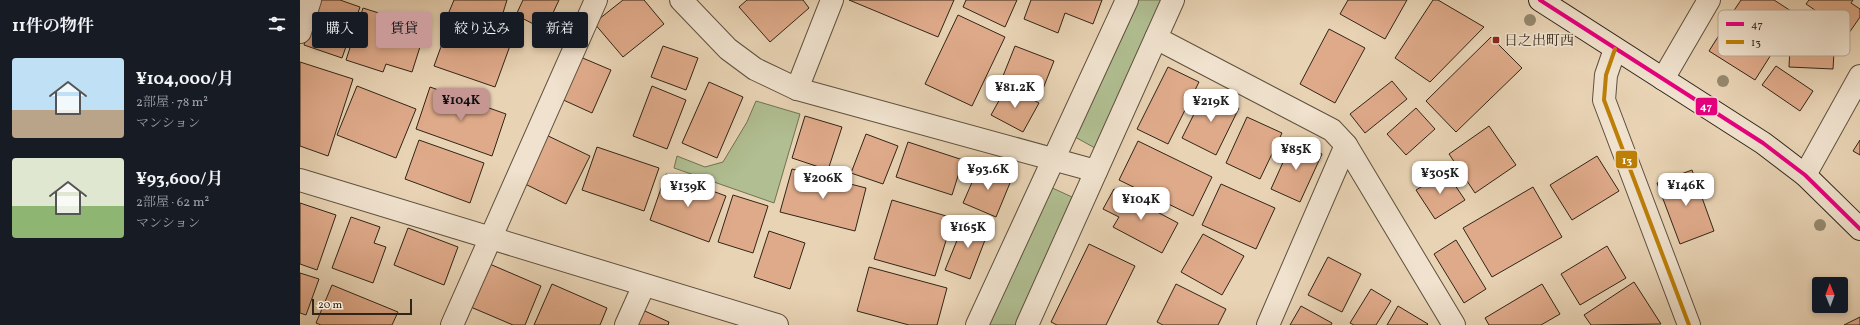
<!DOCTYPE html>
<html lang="ja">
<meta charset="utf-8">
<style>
:root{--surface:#171b24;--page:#242831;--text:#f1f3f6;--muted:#9ea1a6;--accent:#c59692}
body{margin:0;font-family:Vollkorn,"Noto Serif JP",serif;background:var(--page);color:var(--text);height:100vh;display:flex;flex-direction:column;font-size:15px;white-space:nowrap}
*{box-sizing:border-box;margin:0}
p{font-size:13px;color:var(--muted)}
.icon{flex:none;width:22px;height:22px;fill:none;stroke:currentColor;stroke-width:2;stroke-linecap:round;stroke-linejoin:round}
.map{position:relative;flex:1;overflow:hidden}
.details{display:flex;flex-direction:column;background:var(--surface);width:300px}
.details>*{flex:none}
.hud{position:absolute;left:12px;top:12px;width:380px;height:36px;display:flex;gap:8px}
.needle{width:26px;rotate:359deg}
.buttons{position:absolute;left:1512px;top:277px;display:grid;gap:8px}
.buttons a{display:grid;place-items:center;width:36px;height:36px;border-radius:4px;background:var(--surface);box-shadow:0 2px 6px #0003;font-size:20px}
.scale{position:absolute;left:12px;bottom:10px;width:100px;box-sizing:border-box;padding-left:4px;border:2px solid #312517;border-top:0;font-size:11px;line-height:14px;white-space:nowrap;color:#312517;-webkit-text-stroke:3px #f0e2ce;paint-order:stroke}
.price{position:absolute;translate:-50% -34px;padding:0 9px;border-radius:8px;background:#fff;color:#222;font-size:13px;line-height:26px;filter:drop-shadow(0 1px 2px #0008)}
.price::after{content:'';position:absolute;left:50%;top:24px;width:12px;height:9px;margin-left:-6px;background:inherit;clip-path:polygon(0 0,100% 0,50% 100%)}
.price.on{background:var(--accent);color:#111}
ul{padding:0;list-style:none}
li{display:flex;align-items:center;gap:12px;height:100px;padding:0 12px}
li span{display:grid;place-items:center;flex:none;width:112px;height:80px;border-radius:4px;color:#555}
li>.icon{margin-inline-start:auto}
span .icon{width:48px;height:48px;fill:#fffc;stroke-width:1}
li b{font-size:17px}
h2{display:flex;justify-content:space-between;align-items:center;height:48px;padding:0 12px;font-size:17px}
.tag{padding:0 14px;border-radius:4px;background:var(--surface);box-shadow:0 2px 6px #0003;font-size:14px;line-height:36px}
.tag.on{background:var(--accent);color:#111}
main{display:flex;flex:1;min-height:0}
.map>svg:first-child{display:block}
.green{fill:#b0be91;stroke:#707254}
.building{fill:#dfaa8a;stroke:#312517}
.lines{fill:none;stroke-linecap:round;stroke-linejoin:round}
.street-casing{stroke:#5f503e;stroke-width:24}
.secondary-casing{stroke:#312517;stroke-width:24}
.street{stroke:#f0e2ce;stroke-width:22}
.secondary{stroke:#f0e2ce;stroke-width:22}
.bus-1-casing{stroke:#f0e2ce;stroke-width:7}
.bus-2-casing{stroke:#f0e2ce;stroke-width:7}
.bus-1{stroke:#e5007d;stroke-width:4}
.bus-2{stroke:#bc7f07;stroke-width:4}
.tree{fill:#95886f}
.poi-dot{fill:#8f2418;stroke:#f0e2ce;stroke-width:1.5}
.labels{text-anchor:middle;stroke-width:3.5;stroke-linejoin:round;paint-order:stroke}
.poi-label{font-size:14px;fill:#312517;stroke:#f0e2ce;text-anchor:start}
.key{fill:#f0e2ce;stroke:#b7a997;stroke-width:1}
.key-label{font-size:11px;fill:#312517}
.line-badge{stroke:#f0e2ce;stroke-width:1.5}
.badge-label{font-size:11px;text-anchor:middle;font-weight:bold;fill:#fff}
</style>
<main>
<section class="details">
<h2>11件の物件<svg class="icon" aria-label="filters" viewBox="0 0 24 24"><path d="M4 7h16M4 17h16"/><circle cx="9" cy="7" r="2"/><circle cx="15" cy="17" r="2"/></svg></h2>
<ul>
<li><span style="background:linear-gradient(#bfe0f5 65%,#b9a48a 0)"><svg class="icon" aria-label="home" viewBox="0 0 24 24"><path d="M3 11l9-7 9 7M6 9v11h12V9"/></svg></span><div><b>¥104,000/月</b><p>2部屋 · 78 m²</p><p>マンション</p></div></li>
<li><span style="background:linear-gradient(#dfe7d0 60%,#8fb573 0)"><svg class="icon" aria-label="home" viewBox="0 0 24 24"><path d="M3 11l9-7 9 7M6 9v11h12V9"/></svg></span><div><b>¥93,600/月</b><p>2部屋 · 62 m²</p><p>マンション</p></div></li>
</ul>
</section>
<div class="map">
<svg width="1560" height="325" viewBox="0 0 1560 325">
<rect width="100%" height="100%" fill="#e8d3b4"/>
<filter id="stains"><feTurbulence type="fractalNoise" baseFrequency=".005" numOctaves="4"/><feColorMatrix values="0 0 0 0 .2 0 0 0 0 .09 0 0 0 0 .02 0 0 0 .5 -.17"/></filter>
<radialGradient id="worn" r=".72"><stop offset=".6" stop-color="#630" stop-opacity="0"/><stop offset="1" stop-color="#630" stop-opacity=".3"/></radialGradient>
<g class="green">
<polygon points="836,0 862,0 795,148 775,137"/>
<polygon points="456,101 500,114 474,203 374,168 377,156 405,167 423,162 447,122"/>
<polygon points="748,186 772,197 718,325 689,325"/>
</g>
<g class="building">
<polygon points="20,0 40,0 60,7 42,58 4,45"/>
<polygon points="154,0 207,0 198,29 149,12"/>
<polygon points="223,0 259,0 245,30 216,15"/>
<polygon points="323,0 344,0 364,24 323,57 294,23"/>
<polygon points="447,0 503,0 509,8 470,42 439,7"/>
<polygon points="549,0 654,0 638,37"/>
<polygon points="666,0 717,0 705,27 663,7"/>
<polygon points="731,0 802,0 793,24 765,13 758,33 724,19"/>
<polygon points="1048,0 1107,0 1085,39 1040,14"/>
<polygon points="1133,0 1138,0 1184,27 1130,82 1095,58"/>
<polygon points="1441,0 1474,0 1491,11 1473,38 1433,12"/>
<polygon points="1509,0 1553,0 1551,3 1560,9 1560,17 1549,33 1506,4"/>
<polygon points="63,8 126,28 112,72 86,64 83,72 46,60"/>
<polygon points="658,15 705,37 672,106 625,84"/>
<polygon points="1428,21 1474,50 1455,80 1409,51"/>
<polygon points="150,22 211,43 195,87 134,66"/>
<polygon points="1491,26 1531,27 1530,35 1535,35 1533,69 1489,67"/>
<polygon points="1029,29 1065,48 1035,103 1000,84"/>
<polygon points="1191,37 1222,68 1156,132 1126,101"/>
<polygon points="363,46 398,58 386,90 351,77"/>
<polygon points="715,46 754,61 742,91 703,76"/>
<polygon points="278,56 311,70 292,113 259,98"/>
<polygon points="0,62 53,79 28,156 0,146"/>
<polygon points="1476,66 1513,91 1500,111 1462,85"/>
<polygon points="868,67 899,82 868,144 837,129"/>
<polygon points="1092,81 1107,99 1065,133 1050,114"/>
<polygon points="409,82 443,97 417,158 382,143"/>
<polygon points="57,86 116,109 96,158 37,135"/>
<polygon points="352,86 386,100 367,149 333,136"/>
<polygon points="707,86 739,103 723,132 691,115"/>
<polygon points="130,87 206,114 192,156 116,129"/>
<polygon points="905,92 939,108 916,155 882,138"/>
<polygon points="1116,108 1135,129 1106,155 1087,134"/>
<polygon points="505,116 542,127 528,170 492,158"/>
<polygon points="947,117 982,133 960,179 926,163"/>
<polygon points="1189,126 1216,165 1175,193 1149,154"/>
<polygon points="242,133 290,156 266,204 219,181"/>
<polygon points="566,134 598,146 583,184 551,173"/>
<polygon points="119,140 184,163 170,203 105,179"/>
<polygon points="993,140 1022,154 1000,202 971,189"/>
<polygon points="1560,140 1560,155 1553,151"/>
<polygon points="838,141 912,177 893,216 819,180"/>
<polygon points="608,142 663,160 652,195 596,177"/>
<polygon points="297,147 359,168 344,211 282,190"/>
<polygon points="1297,156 1319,191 1272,220 1250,185"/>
<polygon points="680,164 712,178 696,217 663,203"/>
<polygon points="492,169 566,188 555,231 480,212"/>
<polygon points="1392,170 1414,231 1380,244 1357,183"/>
<polygon points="1146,172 1165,200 1135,219 1116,190"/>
<polygon points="366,174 426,196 409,242 350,220"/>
<polygon points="921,184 975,208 956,249 902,225"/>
<polygon points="1233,187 1262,237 1192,277 1163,228"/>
<polygon points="814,189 878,223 862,253 813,227 819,217 803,209"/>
<polygon points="433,195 468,206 453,253 418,242"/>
<polygon points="592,200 653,218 635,276 574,259"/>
<polygon points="0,203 36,215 17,270 0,264"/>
<polygon points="51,217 80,227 74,243 86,247 73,283 32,268"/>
<polygon points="666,218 690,227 670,279 645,270"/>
<polygon points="108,228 158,247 144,285 94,265"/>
<polygon points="469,231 505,243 490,289 454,277"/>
<polygon points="903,234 944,256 922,295 881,272"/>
<polygon points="1156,240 1186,289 1164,303 1134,254"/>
<polygon points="789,244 835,266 806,325 757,325 751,322"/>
<polygon points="1307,246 1326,278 1280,305 1261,274"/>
<polygon points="1028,257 1061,274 1042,312 1008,295"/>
<polygon points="185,262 241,286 225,325 213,325 166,305"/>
<polygon points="569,267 647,288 637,325 609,325 557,311"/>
<polygon points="0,273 19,279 6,315 0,313"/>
<polygon points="1334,282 1361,324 1291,325 1284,315"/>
<polygon points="252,284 307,308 300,325 234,325"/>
<polygon points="876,284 926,309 918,325 863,325 857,322"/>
<polygon points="1242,284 1260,314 1241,325 1189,325 1185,318"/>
<polygon points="32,285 98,312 92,325 21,325 16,323"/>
<polygon points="1071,289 1091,301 1076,325 1054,325 1050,323"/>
<polygon points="1001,306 1032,323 1031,325 990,325"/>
<polygon points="1098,306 1128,324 1127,325 1087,325"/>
<polygon points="336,307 369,322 368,325 328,325"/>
<polygon points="1560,317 1560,325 1544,325"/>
</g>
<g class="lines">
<g class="street-casing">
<g id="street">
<polyline points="381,0 428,49 455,69 497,89 796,171"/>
<polyline points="0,32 10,0"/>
<polyline points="856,38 1032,130 1046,145 1154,325"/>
<polyline points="1315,49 1306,75 1304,100 1389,325"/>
<polyline points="1363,79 1409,0"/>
<polyline points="497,89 532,0"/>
<polyline points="1505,175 1560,76"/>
<polyline points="0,180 477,325"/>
<polyline points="152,325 296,0"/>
<polyline points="326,325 344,285"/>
<polyline points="677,325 827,0"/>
<polyline points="727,325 873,0"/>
<polyline points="968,325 1046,145"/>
</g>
</g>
<g class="secondary-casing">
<polyline id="secondary" points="1240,0 1463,143 1505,175 1560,229"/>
</g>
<use href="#street" class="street"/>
<use href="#secondary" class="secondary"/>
<g class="bus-1-casing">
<polyline id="bus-1" points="1240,0 1463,143 1505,175 1560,229"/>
</g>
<g class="bus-2-casing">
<polyline id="bus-2" points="1315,49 1306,75 1304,100 1389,325"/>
</g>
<use href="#bus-1" class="bus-1"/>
<use href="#bus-2" class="bus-2"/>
</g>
<g class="tree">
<circle cx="1230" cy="20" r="6"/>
<circle cx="1423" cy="81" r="6"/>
<circle cx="1520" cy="225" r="6"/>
</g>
<rect class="poi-dot" x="1192" y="36" width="8" height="8" rx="2"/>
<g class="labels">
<g class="poi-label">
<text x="1204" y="45">日之出町西</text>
</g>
</g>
<rect x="1418" y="10" width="132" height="46" rx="6" class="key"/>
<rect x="1426" y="22" width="18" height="4" fill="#e5007d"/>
<rect x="1426" y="40" width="18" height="4" fill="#bc7f07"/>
<g class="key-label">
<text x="1451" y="28">47</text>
<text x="1451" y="46">13</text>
</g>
<g class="line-badge">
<rect x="1395" y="97" width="23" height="19" rx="4" fill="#e5007d"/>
<rect x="1315" y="150" width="23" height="19" rx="4" fill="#bc7f07"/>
</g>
<g class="badge-label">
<text x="1406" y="110">47</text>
<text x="1327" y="164">13</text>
</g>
<rect width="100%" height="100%" filter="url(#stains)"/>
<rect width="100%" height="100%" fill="url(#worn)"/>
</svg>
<div class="buttons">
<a><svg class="needle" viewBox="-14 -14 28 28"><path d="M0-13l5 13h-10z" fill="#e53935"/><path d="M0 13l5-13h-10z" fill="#9ea1a6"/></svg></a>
</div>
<div class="scale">20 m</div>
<b class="price" style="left:715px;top:109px">¥81.2K</b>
<b class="price on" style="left:161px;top:122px">¥104K</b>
<b class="price" style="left:911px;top:123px">¥219K</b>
<b class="price" style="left:996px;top:171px">¥85K</b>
<b class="price" style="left:688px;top:191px">¥93.6K</b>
<b class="price" style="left:1140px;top:195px">¥305K</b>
<b class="price" style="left:523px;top:200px">¥206K</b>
<b class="price" style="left:1386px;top:207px">¥146K</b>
<b class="price" style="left:388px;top:208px">¥139K</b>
<b class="price" style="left:841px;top:221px">¥104K</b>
<b class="price" style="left:668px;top:249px">¥165K</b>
<div class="hud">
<a class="tag">購入</a>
<a class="tag on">賃貸</a>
<a class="tag">絞り込み</a>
<a class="tag">新着</a>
</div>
</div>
</main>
